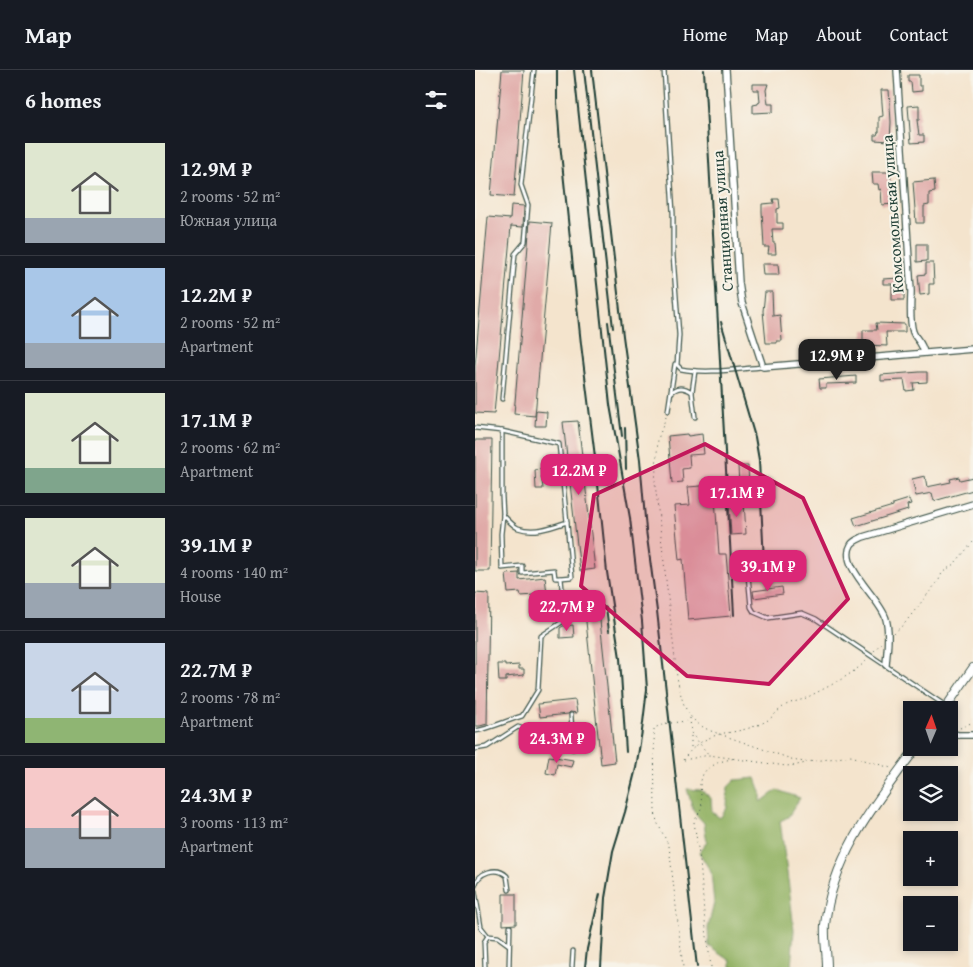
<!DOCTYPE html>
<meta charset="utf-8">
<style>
:root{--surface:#171b24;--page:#242831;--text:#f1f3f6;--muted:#9ea1a6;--line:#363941;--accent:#db2777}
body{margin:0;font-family:"Gentium Book Plus",serif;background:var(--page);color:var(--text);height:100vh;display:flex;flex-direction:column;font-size:19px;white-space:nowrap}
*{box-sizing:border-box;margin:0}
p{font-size:16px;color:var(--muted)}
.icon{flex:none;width:28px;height:28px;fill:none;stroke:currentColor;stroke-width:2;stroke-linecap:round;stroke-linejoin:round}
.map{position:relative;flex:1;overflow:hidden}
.sheet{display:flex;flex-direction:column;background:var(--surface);width:475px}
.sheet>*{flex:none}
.needle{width:32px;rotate:2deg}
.fabs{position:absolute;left:428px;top:631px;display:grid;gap:10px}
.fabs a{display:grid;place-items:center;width:55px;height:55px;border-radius:0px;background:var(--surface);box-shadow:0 2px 8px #0003;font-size:25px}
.price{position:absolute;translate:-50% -42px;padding:0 11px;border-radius:10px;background:var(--accent);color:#fff;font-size:16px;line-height:32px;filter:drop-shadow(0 1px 2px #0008)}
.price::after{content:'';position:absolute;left:50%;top:30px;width:15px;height:11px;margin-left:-8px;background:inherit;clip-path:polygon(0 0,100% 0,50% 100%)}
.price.active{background:#222;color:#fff}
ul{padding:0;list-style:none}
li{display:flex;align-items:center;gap:15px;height:125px;padding:0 25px}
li+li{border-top:1px solid var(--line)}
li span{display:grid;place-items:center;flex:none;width:140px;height:100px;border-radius:0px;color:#555}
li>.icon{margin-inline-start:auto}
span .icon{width:60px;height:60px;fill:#fffc;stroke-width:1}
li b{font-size:21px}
h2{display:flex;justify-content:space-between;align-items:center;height:60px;padding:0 25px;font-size:21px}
header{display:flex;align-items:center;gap:30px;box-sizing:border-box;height:70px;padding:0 25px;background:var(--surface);border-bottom:1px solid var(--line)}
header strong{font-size:24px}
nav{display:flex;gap:28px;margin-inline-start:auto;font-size:18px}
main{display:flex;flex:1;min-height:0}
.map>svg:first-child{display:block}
.forest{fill:#95b467;stroke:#5a784e}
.building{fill:#e0aaa8}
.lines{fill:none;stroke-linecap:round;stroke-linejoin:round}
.service-casing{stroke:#3f564b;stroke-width:5.5}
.minor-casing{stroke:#3f564b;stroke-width:8}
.tertiary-casing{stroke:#3f564b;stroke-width:10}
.path{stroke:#3f564b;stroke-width:1;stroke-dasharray:1 4;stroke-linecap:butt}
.service{stroke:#fff;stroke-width:3}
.minor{stroke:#fff;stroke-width:5.5}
.tertiary{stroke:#fff;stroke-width:8}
.rail{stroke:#1f3d34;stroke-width:2}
.marked{fill:#c2185b;fill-opacity:0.2;stroke:#c2185b;stroke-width:4;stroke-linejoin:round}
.labels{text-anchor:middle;stroke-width:4;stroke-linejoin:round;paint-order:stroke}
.street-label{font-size:16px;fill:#1f3d34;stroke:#f7f3e8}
</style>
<header>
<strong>Map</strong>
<nav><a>Home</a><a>Map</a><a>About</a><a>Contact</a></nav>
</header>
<main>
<section class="sheet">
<h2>6 homes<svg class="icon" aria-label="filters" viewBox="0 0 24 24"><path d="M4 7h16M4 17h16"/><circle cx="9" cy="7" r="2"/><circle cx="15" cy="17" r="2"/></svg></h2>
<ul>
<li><span style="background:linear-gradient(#dfe7d0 75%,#9aa5b1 0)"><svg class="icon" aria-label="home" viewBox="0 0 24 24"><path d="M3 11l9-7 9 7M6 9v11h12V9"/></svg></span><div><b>12.9M ₽</b><p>2 rooms · 52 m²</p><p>Южная улица</p></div></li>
<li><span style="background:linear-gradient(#a9c7e8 75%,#9aa5b1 0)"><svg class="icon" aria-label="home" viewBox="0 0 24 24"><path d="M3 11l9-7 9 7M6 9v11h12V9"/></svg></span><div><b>12.2M ₽</b><p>2 rooms · 52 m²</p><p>Apartment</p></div></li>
<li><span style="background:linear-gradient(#dfe7d0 75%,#7fa58c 0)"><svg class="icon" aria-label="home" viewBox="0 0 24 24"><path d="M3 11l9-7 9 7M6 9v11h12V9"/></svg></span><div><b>17.1M ₽</b><p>2 rooms · 62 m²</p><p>Apartment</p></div></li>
<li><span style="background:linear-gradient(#dfe7d0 65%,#9aa5b1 0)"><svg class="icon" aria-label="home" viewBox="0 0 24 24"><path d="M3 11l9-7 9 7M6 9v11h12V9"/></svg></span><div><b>39.1M ₽</b><p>4 rooms · 140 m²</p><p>House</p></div></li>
<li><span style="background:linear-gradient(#c9d6e8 75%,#8fb573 0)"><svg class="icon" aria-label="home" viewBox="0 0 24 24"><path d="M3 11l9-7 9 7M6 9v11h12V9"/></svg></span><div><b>22.7M ₽</b><p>2 rooms · 78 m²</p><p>Apartment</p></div></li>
<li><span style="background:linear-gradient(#f6c9c9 60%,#9aa5b1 0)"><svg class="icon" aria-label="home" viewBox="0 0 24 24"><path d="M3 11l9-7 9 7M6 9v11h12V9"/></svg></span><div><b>24.3M ₽</b><p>3 rooms · 113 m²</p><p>Apartment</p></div></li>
</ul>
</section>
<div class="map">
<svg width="498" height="897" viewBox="0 0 498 897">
<rect width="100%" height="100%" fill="#f7f3e8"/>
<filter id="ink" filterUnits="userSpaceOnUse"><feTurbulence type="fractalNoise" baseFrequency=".02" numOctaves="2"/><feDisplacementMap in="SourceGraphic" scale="10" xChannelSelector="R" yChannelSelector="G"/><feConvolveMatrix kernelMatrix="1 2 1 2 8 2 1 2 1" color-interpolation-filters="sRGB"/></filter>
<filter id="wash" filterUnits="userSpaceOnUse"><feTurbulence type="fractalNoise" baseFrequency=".0096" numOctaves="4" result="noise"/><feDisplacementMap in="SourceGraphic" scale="20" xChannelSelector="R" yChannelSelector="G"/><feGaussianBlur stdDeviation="1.12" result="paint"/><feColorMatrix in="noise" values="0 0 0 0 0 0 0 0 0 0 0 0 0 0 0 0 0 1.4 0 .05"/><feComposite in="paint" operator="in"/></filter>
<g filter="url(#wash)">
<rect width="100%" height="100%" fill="#f4e4cd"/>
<polygon class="forest" points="281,708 286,722 286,732 302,720 325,728 313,747 305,751 315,825 319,860 316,897 256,897 256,891 234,876 233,858 239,833 236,802 224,782 232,772 229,753 219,742 212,719 226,720 236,728 237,742 245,748 252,738 253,717 260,710"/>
<g id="blocks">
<g class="building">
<polygon points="27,0 49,0 39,127 16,125"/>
<polygon points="433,5 444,5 444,16 447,16 447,21 437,22 436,12 433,12"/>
<polygon points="278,14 293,14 291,20 293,34 298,34 298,42 278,43 278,35 283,34 283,33 285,32 284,20 278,20"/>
<polygon points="406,20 414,20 416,52 415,71 399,70 399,65 402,65 403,62 404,62 404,47 408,46"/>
<polygon points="444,35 444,50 442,50 444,65 449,65 449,72 436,73 433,36"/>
<polygon points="397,102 415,102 418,134 407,135 406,119 404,120 403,114 398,114"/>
<polygon points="459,110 460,122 454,123 454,135 449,136 449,153 441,153 438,112"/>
<polygon points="298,129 304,129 305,138 302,139 302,153 308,153 308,159 297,159 298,173 300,173 301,184 293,184 294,177 289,177 287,141 287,134 299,133"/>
<polygon points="36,135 49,136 48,157 36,156 19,344 0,343 0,296 13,147 35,149"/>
<polygon points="55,151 77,153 60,346 39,344"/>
<polygon points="442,174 452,174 452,191 442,192"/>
<polygon points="451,193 458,193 459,214 454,214 454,224 445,225 443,205 451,204"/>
<polygon points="287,194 303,194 304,205 288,205"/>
<polygon points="425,208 426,220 429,220 429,230 417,230 417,214 408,214 408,209"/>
<polygon points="290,222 297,222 298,246 305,245 307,271 302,271 302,273 291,273 288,241"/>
<polygon points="401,253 430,254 430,262 411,262 412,276 388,275 388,260 402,260"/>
<polygon points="445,302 452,302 452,312 438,313 439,320 431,321 429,310 406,311 406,305"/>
<polygon points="381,306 381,313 351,314 351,318 345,318 344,309"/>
<polygon points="61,341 72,342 71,356 60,356"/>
<polygon points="103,351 120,499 105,501 88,352"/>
<polygon points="212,364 213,366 227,364 229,384 214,385 215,398 207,399 208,412 197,413 193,366"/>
<polygon points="0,370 17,370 15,501 0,501"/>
<polygon points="263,396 273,396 274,415 264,415"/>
<polygon points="66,399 68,419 61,419 60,400"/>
<polygon points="450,406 452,417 476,412 475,409 484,407 485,410 498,407 498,420 459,431 457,423 441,426 437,409"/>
<polygon points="239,415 244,484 251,484 256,546 213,550 208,489 204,490 199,436 215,435 213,417"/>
<polygon points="434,429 436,434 432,435 433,440 381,456 378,448 418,436 418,434"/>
<polygon points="269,431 271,464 256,465 254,432"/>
<polygon points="44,503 44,510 70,507 72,524 46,526 45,522 33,523 31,504"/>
<polygon points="307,517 308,524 279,528 278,521"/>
<polygon points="0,523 14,524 12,654 5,656 0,656"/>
<polygon points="124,541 140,692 126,694 110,542"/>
<polygon points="98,555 99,567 85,568 85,558 88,556"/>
<polygon points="23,594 30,594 30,596 44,595 44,599 49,599 49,605 31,607 31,611 24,611"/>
<polygon points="100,630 102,643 95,642 93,644 65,647 63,634"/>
<polygon points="74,686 98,690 96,697 82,694 80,705 71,703"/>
<polygon points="28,824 41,824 41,854 28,855"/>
</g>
</g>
</g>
<g filter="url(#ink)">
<use href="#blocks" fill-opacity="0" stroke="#3f564b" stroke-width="1"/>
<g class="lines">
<g class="service-casing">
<g id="service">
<path d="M 189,0 L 198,143 L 198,185 L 204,265 L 202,295 L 206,299 C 232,304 261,299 288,297"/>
<path d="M 196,323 C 203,316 209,317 217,322"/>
<polyline points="27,329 40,184 50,172 53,135 46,115 59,0"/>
<polyline points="193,341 200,294"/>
<polyline points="220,347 217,322 220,301"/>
<polyline points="0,358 27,361 27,426 28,445 26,464 27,498 47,496 47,503 79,500 80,508 86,508"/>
<polyline points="27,361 84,374 92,452"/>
<polyline points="273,505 276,537 279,542 293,548 327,543 341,549 471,636"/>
<polyline points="96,645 98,679"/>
<path d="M 0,661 C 14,659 33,650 47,646 L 63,620 L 66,566 L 90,550 L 86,508 L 97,507 L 92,452 C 77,457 59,464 43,458 C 38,456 32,449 28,445"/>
<polyline points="0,679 12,677 43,657 54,661 97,659"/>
<path d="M 0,816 C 3,802 22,796 32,806 L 34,820"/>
<polyline points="0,821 6,857 13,866 23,867 34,875"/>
<polyline points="10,897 9,872 13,866"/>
<polyline points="34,897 35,857"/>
<polyline points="97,897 98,881"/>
</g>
</g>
<g class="minor-casing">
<g id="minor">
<polyline points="251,0 264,213 267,233 288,297 498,279"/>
<path d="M 422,0 L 436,221 C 436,234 434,250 438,262 C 441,270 447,271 449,283"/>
<path d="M 411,595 C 412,580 415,563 411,549 C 406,529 363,496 376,475 C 378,471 384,469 388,467 L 498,434"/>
<polyline points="474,663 483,665 498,665"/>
</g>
</g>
<g class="tertiary-casing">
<g id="tertiary">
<polyline points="469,640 498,598"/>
<path d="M 352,897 C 352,883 349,869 350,855 C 357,786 401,732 441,678"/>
</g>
</g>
<g class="path">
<path d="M 191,347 L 183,369 L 180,413 L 202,607 C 207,632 210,650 236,661 L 322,691 L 332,692 L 376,686 L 416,698"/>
<polyline points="419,563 429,554 464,510 467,503 480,493 498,472"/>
<polyline points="399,581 406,573"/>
<polyline points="215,648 216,663 234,685"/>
<polyline points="192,653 179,658 180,741 182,752 194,776 208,897"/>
<polyline points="196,653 211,651 215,648"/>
<polyline points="485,658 498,652"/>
<path d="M 249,663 C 262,662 282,657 293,650 C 299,646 304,639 311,635 C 317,632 323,631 329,629 C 350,618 375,607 392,590"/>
<polyline points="216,677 216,664"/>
<path d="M 208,690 C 218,676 228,669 245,664"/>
<polyline points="209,690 234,685 311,696 322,695 331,693"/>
<polyline points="236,897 229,843 225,791 219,752 227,737 225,714 228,704 232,699 244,692 260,688"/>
</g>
<use href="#service" class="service"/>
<use href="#minor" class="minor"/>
<use href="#tertiary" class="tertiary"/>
<g class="rail">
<polyline points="82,0 82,32 85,73 106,274 121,395 132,502 145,588 151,682"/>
<polyline points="99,0 135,335 155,448 167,551 172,619 167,661 161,698 150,742 138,781 130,828 126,897"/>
<polyline points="109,0 138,258"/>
<polyline points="117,0 148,266 165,390 171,460 182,541 222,897"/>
<polyline points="229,0 259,545"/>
<polyline points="133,252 147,366"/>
<polyline points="246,252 280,367 284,390 289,492"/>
<polyline points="150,358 151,399"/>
<polyline points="131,537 134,561"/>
<polyline points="110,897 112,879 125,824"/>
</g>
</g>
</g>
<path class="marked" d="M 230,374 L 328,428 L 373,529 L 294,614 L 212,606 L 106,516 L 119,425 Z"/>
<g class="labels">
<g class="street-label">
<text transform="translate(417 144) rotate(-94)" y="6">Комсомольская улица</text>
<text transform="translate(247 151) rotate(-94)" y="6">Станционная улица</text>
</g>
</g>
</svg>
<div class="fabs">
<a><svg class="needle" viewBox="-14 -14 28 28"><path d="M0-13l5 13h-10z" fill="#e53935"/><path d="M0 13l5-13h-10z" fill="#9ea1a6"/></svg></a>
<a><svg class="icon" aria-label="layers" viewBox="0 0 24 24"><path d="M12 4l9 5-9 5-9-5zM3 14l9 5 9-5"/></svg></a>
<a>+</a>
<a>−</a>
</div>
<b class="price active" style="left:362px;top:311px">12.9M ₽</b>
<b class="price" style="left:104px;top:426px">12.2M ₽</b>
<b class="price" style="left:262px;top:448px">17.1M ₽</b>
<b class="price" style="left:293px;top:522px">39.1M ₽</b>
<b class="price" style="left:92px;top:562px">22.7M ₽</b>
<b class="price" style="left:82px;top:694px">24.3M ₽</b>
</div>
</main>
